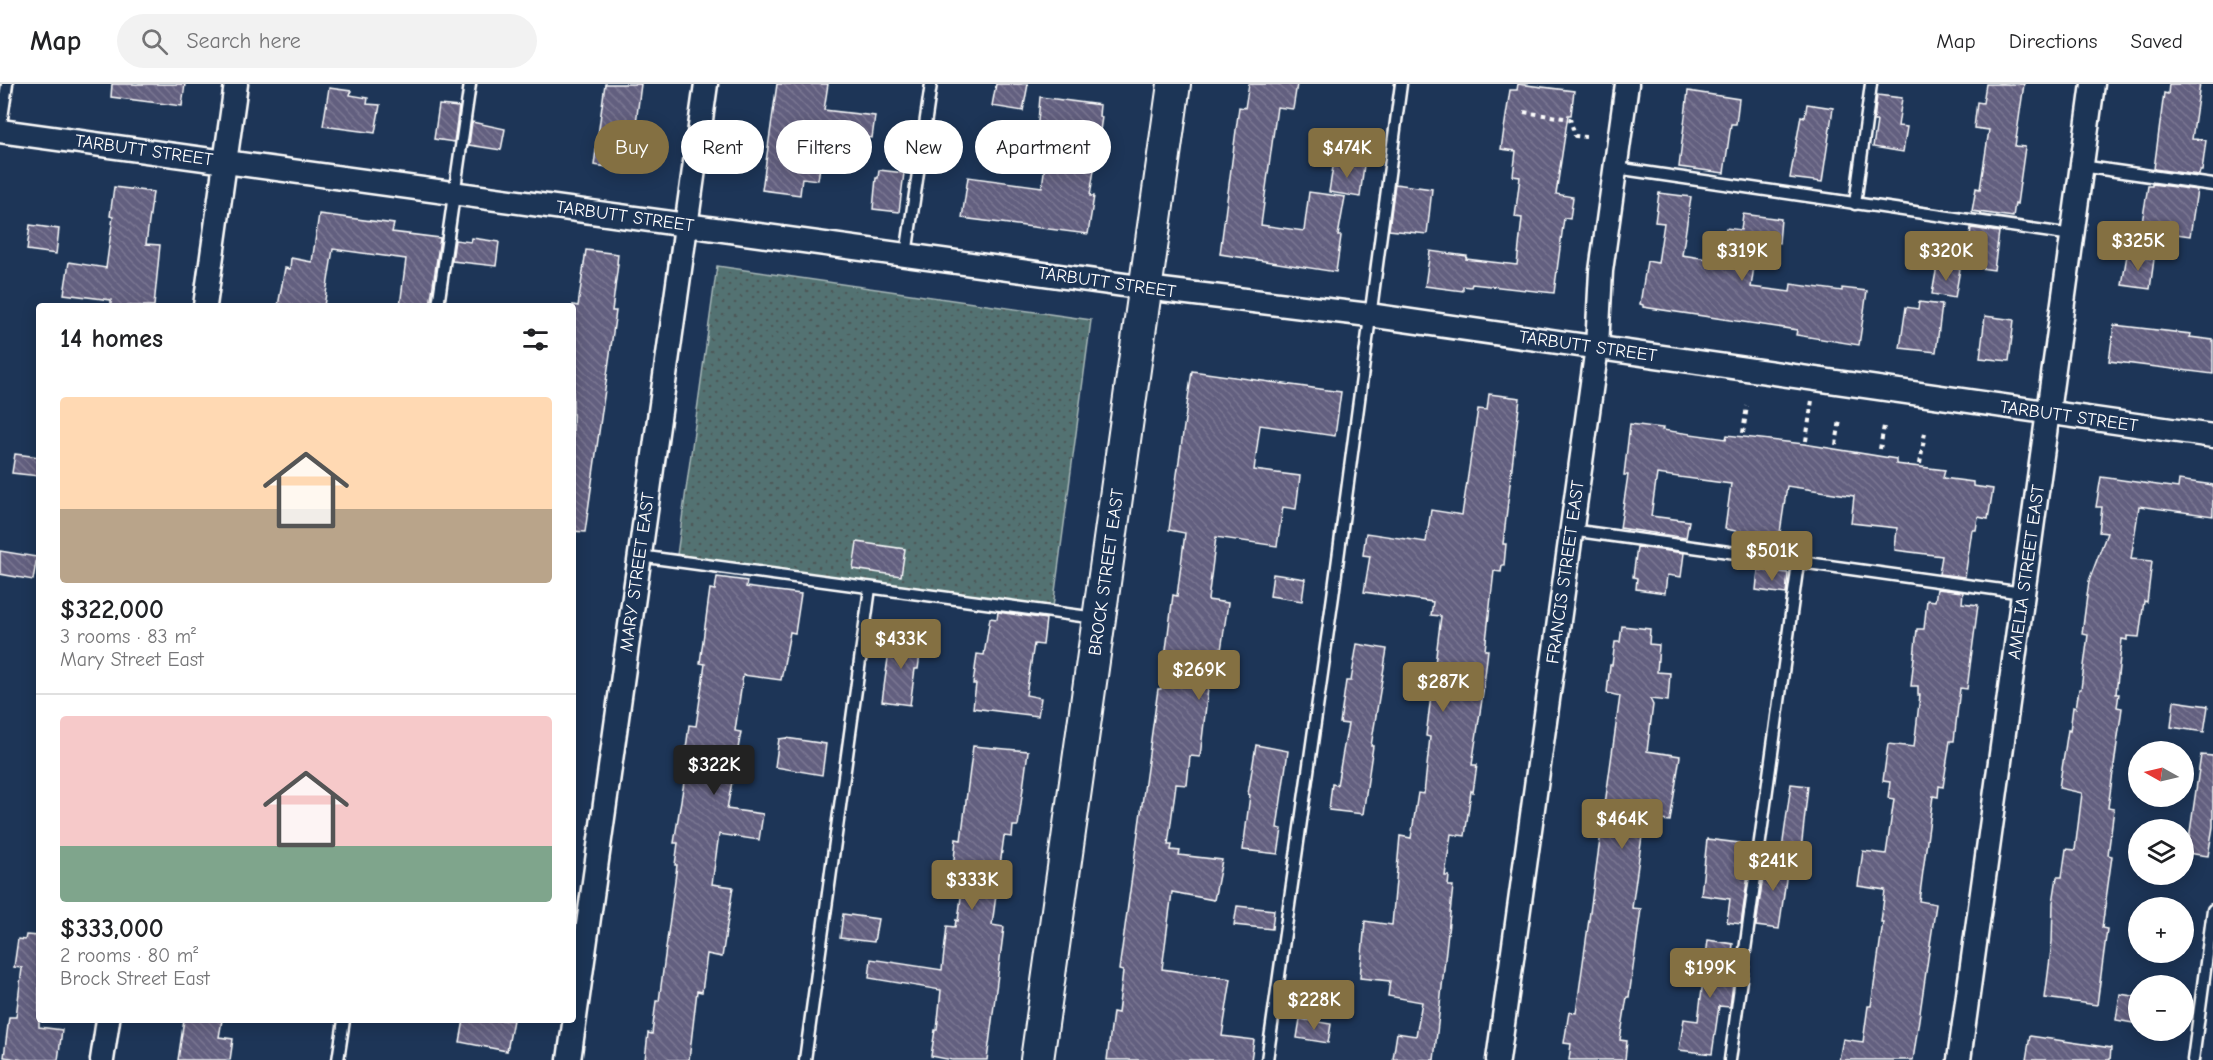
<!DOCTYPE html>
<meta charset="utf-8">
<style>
:root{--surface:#fff;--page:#f2f2f2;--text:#202124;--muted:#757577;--line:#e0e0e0;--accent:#847042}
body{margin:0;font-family:"Comic Neue",sans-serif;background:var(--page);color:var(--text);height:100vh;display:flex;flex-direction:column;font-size:22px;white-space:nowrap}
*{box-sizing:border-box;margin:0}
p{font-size:20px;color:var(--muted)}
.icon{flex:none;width:33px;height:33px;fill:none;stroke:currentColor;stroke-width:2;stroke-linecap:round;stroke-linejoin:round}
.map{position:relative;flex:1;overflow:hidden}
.drawer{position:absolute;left:36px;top:219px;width:540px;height:720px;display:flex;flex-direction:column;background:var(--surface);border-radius:6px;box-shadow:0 3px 15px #0003}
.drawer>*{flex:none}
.hud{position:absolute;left:594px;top:36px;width:570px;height:54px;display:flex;gap:12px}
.needle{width:39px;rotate:278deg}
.buttons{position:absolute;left:2128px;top:657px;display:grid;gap:12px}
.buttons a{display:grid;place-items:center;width:66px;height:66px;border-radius:50%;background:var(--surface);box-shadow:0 3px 15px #0003;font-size:30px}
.price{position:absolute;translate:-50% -51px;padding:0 14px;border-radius:6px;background:var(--accent);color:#fff;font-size:20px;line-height:39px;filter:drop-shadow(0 2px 3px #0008)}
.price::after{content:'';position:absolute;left:50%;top:36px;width:18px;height:14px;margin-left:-9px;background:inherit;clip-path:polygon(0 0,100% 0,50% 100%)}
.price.current{background:#222;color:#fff}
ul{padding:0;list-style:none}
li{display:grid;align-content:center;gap:12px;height:318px;padding:0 24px}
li+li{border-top:2px solid var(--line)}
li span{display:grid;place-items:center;height:186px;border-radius:6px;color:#555}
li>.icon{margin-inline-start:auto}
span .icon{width:108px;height:108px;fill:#fffc;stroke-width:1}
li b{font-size:26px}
h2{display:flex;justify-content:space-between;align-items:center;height:72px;padding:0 24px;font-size:26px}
.chip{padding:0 21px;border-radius:27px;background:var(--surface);box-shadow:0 3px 15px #0003;font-size:21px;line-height:54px}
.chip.current{background:var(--accent);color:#fff}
header{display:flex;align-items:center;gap:36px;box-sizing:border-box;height:84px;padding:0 30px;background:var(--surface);border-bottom:2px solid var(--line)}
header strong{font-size:28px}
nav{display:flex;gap:33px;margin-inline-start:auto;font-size:21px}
.search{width:420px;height:54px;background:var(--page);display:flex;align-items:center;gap:15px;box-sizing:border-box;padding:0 21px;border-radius:33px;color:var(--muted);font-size:22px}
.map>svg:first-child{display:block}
.park{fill:url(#park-dots);stroke:#a8b8b8;stroke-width:1.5}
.building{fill:url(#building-back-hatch);stroke:#fff;stroke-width:1.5}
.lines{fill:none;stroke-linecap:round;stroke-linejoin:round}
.lane-casing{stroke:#fff;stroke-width:15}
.street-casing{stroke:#fff;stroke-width:27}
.secondary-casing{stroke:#fff;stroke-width:36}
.path{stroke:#fff;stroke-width:4;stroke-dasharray:4.5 4.5;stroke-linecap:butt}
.lane{stroke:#1d3557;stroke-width:10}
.street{stroke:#1d3557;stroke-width:22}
.secondary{stroke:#1d3557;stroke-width:32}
.labels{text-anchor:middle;stroke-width:4.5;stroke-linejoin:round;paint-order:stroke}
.street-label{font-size:18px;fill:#fff;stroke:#1d3557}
</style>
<header>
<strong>Map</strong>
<div class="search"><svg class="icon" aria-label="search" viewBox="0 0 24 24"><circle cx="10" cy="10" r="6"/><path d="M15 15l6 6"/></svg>Search here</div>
<nav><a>Map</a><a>Directions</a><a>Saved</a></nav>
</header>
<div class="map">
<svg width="2213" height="976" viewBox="0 0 2213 976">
<defs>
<pattern id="park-dots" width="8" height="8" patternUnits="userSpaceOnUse" patternTransform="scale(1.5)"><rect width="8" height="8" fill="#527272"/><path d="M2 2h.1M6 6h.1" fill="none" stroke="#4e5959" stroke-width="1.8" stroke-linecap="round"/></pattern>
<pattern id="building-back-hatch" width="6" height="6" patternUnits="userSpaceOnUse" patternTransform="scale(1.5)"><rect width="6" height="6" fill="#625f7f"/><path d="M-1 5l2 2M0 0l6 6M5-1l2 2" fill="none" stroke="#7a7792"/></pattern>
</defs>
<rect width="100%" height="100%" fill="#1d3557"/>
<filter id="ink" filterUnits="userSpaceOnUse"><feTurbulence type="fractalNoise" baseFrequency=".0167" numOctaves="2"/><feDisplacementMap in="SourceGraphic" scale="12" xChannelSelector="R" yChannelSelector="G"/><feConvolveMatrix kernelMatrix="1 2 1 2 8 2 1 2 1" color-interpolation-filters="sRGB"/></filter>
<g filter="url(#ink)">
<polygon class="park" points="717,182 1091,236 1053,523 677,471"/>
<g class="building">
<polygon points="112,0 185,0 182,22 111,13"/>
<polygon points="605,0 641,0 630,86 594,81"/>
<polygon points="777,0 828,0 824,26 875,32 872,54 825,49 818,96 802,94 800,111 762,106"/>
<polygon points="996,0 1028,0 1023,27 992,22"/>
<polygon points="1249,0 1297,0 1293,25 1277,23 1261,141 1304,147 1309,108 1345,113 1338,152 1341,152 1336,188 1220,170 1239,23 1245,24"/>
<polygon points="1518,0 1574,7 1571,31 1568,31 1556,110 1573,113 1570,135 1564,134 1554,209 1472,200 1471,203 1463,202 1463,207 1425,202 1430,167 1467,172 1466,175 1517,181 1522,134 1515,133 1520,93 1513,92 1516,67 1501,65 1510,6 1517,6"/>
<polygon points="1986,0 2024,0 2015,62 2025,63 2017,120 2015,119 2013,133 1972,127 1976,104 1980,105 1989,46 1974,44 1977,18 1983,19"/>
<polygon points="2169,0 2200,0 2192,55 2206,56 2202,87 2200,87 2199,91 2154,85 2164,9 2168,10"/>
<polygon points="329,4 351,7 350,11 368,14 367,20 380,21 375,49 323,42"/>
<polygon points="1688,7 1739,15 1736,40 1731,40 1724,89 1679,83"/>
<polygon points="1877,11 1902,14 1898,42 1907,43 1903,68 1873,63 1877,37 1874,37"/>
<polygon points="1040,13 1100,21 1099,32 1102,33 1090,112 1094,112 1088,150 962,134 968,93 1042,103 1047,65 1036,63"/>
<polygon points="1807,20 1833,24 1822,98 1790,94 1801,32 1805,33"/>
<polygon points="439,21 459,23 454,58 434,55"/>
<polygon points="472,38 505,45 501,66 469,61"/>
<polygon points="1334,77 1364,81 1360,113 1329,108"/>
<polygon points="879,86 904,89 899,128 873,125 876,94 878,94"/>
<polygon points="1395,100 1432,105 1427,150 1389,146"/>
<polygon points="2152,100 2197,106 2190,152 2141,145 2148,102 2152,102"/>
<polygon points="114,103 153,108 146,160 160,161 154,222 111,222 111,216 64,210 69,178 106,184 113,133 110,132"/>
<polygon points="1659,109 1691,113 1682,171 1721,177 1726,144 1741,146 1743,130 1781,135 1779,159 1761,157 1761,161 1757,161 1751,203 1790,208 1791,200 1842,207 1842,204 1867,207 1859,261 1796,251 1797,246 1643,223 1643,221 1640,220 1647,177 1658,179 1664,139 1655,138"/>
<polygon points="319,130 394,140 392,148 440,154 430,222 400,222 406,175 333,165 324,222 278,222 285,184 290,185 291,174 312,178"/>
<polygon points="30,141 59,145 56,170 27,166"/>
<polygon points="1971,144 1999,148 1994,186 1966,182"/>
<polygon points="472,154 499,158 496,182 452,177 455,156 471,158"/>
<polygon points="586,166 618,170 617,180 618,180 612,227 616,227 585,448 573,447 573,221 578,222"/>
<polygon points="2127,171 2154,175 2150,205 2122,201"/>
<polygon points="1937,182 1960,185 1955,214 1932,210"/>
<polygon points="1919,218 1942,221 1936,268 1900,264 1906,223 1918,225"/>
<polygon points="1985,232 2014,236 2009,277 1980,274"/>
<polygon points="2114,241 2191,250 2190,253 2213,256 2213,290 2109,277"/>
<polygon points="1192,287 1341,308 1335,352 1260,341 1254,386 1300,392 1296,425 1283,423 1277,462 1216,453 1208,516 1228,519 1219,580 1211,579 1200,673 1190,672 1187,701 1176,700 1168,761 1172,761 1171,766 1180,767 1179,771 1222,776 1214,816 1172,808 1162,885 1231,895 1222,952 1254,956 1251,976 1107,976 1113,928 1118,929 1123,887 1119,886 1158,605 1161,605 1173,511 1177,512 1185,449 1169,446"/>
<polygon points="1489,310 1520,314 1503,460 1506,460 1504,481 1502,481 1501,488 1494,487 1485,566 1488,566 1483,609 1472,681 1477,681 1473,708 1471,707 1465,752 1451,750 1445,792 1449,792 1448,802 1453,802 1434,976 1393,975 1397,949 1416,952 1422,918 1388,912 1390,897 1360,894 1365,837 1392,841 1400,752 1411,754 1418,709 1424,710 1430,653 1426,652 1441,532 1431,531 1433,518 1364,508 1370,472 1363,471 1366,449 1426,458 1431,426 1462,431 1478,325 1487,326"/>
<polygon points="1630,340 1663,344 1662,346 1726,355 1727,351 1804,360 1896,375 1896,380 1945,386 1943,394 1973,398 1973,402 1993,405 1988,435 1978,433 1976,446 1972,446 1965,493 1939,490 1942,472 1895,466 1897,444 1851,439 1854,412 1787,402 1779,455 1725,445 1731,400 1657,390 1651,432 1689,437 1686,454 1620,444 1628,391 1624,391"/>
<polygon points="15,370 39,373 39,392 12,389"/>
<polygon points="2101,393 2178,404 2179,396 2213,401 2213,432 2139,422 2131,475 2152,477 2147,518 2144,517 2139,553 2127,552 2127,556 2122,555 2116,610 2119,610 2117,623 2122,624 2108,724 2114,725 2108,771 2112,772 2102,844 2107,845 2097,921 2045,914 2052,858 2053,819 2057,793 2062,793 2066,765 2075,766 2082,709 2059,704 2068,646 2070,647 2073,623 2076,624 2079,605 2081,605 2088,551 2082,550 2089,497 2107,449 2099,448 2102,423 2096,423"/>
<polygon points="857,458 905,465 901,492 853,485"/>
<polygon points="1637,463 1684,469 1681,493 1667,491 1665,509 1636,505 1637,494 1633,493"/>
<polygon points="0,467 37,473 33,496 0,490"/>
<polygon points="1758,486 1788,489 1786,510 1756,506"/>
<polygon points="1273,490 1305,495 1302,517 1270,512"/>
<polygon points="717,493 747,497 746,503 801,510 795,549 790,548 781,596 743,591 735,647 741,648 727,725 763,730 759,756 719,750 712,800 733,803 722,873 707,870 702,908 697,907 689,976 645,976 648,949 652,950 656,917 659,917 677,781 675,781 678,759 674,759 688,674 685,673 689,641 696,642 705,580 700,579 710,505 715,506"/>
<polygon points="1937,505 1963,508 1962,519 1978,521 1967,605 1960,604 1954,657 1950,657 1943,703 1939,702 1938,713 1933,712 1919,817 1936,820 1913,976 1839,976 1843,955 1863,958 1868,922 1871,922 1883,838 1881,838 1885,806 1858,802 1863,767 1886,770 1894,715 1888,714 1890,698 1883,697 1888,660 1914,663 1920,611 1918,611 1918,602 1911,602 1917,545 1924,545 1927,516 1935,517"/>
<polygon points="998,528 1046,535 1043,561 1034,560 1026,611 1041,614 1038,632 973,624 976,600 973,600 977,570 984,571 990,534 997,535"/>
<polygon points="1622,542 1650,545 1649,560 1659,561 1657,588 1670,589 1668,617 1650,615 1653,621 1647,667 1680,672 1670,737 1651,735 1649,753 1642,752 1632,824 1641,825 1629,913 1627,913 1620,956 1627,957 1625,976 1569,976 1571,960 1564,959 1569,928 1576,929 1620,612 1607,609 1610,581 1612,581 1615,558 1620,558"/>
<polygon points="891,553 922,556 918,585 915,585 910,621 882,617"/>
<polygon points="1357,560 1387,565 1371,662 1373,662 1363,730 1329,726 1332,700 1337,701 1348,640 1340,639 1346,597 1351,597"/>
<polygon points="2174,617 2208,622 2204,648 2171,643"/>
<polygon points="786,654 826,660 822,691 775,683 779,655"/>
<polygon points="1256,661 1288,667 1277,744 1282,745 1278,770 1243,766 1250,711 1248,710"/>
<polygon points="973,662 1028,667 1018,742 1013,742 1012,753 1004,752 992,841 1004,843 987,976 952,976 931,972 935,946 937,946 941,906 869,894 871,875 942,886 947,842 955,843 956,836 958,837 963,797 952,796 956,755 961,756"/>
<polygon points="2201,671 2213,672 2213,743 2208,772 2187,769"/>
<polygon points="1791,700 1808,702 1800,775 1781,772"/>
<polygon points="1707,755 1739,759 1738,767 1751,769 1741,840 1727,838 1730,815 1701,811"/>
<polygon points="1766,771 1789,774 1779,845 1756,842"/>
<polygon points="1237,822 1274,826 1272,845 1234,841"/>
<polygon points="843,830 878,835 874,858 840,854"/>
<polygon points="26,851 39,852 39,943 62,946 58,976 23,976 4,973 9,933 16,933 22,884 14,883 18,855 25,856"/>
<polygon points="1708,856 1733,860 1730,885 1735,885 1730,923 1719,922 1712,970 1679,966 1684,935 1698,937"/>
<polygon points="2120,910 2139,913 2139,940 2116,936"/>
<polygon points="1300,935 1331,940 1328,959 1297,954"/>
<polygon points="184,936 222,936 219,953 233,955 230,976 178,976"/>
<polygon points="464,936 513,936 507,967 460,958"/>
<polygon points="2030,952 2111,964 2110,976 2026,976"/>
</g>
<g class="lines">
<g class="lane-casing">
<g id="lane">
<polyline points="0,48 7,0"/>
<polyline points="2081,82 2213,101"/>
<polyline points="1616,84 2072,151"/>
<polyline points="1855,120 1871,0"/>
<polyline points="906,171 931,0"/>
<polyline points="438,222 470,0"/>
<polyline points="1571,446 2023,509"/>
<polyline points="639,472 1096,534"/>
<polyline points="338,976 344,936"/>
<polyline points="805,976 870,504"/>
<polyline points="1267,976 1333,512 1401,0"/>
<polyline points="1730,976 1798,479"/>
<polyline points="2193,976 2213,826"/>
</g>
</g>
<g class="street-casing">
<g id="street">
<polyline points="0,47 1146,204 1369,231 2213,352"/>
<polyline points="205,222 236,0"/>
<polyline points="102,976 108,936"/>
<polyline points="569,976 706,0"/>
<polyline points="1498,976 1597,263 1601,187 1627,0"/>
<polyline points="1959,976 2093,0"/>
</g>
</g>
<g class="secondary-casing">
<polyline id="secondary" points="1037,976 1174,0"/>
</g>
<g class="path">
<polyline points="1524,28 1570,35 1575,52 1586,53"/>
<polyline points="1743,349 1747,322"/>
<polyline points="1806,357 1812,316"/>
<polyline points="1836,361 1840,336"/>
<polyline points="1880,365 1884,342"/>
<polyline points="1920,380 1925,348"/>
</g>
<use href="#lane" class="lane"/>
<use href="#street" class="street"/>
<use href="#secondary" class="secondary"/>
</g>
</g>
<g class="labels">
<g class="street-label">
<text transform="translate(144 66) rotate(8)" y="6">TARBUTT STREET</text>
<text transform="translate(625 132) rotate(8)" y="6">TARBUTT STREET</text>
<text transform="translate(1107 198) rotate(8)" y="6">TARBUTT STREET</text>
<text transform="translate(1588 262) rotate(8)" y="6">TARBUTT STREET</text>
<text transform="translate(2069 332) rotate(8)" y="6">TARBUTT STREET</text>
<text transform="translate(637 488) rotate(-82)" y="6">MARY STREET EAST</text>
<text transform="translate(1106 488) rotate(-82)" y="6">BROCK STREET EAST</text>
<text transform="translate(1565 488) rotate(-82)" y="6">FRANCIS STREET EAST</text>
<text transform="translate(2026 488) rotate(-82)" y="6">AMELIA STREET EAST</text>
</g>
</g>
</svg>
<div class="buttons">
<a><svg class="needle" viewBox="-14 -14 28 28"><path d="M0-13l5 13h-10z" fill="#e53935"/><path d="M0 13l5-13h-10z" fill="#757577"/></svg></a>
<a><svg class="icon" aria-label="layers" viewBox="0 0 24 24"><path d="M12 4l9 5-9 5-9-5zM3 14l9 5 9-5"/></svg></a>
<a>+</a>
<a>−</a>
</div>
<b class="price" style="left:1347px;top:95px">$474K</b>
<b class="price" style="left:2138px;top:188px">$325K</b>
<b class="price" style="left:1742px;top:198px">$319K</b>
<b class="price" style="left:1946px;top:198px">$320K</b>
<b class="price" style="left:1772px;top:498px">$501K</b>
<b class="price" style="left:901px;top:586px">$433K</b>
<b class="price" style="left:1199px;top:617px">$269K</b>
<b class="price" style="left:1443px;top:629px">$287K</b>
<b class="price current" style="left:714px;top:712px">$322K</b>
<b class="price" style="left:1622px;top:766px">$464K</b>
<b class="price" style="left:1773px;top:808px">$241K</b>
<b class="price" style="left:972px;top:827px">$333K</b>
<b class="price" style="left:1710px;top:915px">$199K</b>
<b class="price" style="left:1314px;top:947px">$228K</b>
<div class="hud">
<a class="chip current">Buy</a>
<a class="chip">Rent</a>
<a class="chip">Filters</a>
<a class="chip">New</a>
<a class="chip">Apartment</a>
</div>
<section class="drawer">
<h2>14 homes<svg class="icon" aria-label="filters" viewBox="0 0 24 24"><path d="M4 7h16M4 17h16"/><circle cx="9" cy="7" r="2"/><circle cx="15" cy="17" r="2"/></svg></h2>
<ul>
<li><span style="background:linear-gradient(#ffd9b3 60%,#b9a48a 0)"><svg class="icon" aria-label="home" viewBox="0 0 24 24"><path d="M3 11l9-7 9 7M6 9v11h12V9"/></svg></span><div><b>$322,000</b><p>3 rooms · 83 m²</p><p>Mary Street East</p></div></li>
<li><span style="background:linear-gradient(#f6c9c9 70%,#7fa58c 0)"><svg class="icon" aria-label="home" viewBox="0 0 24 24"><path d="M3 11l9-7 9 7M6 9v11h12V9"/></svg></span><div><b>$333,000</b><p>2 rooms · 80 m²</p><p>Brock Street East</p></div></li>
</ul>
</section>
</div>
